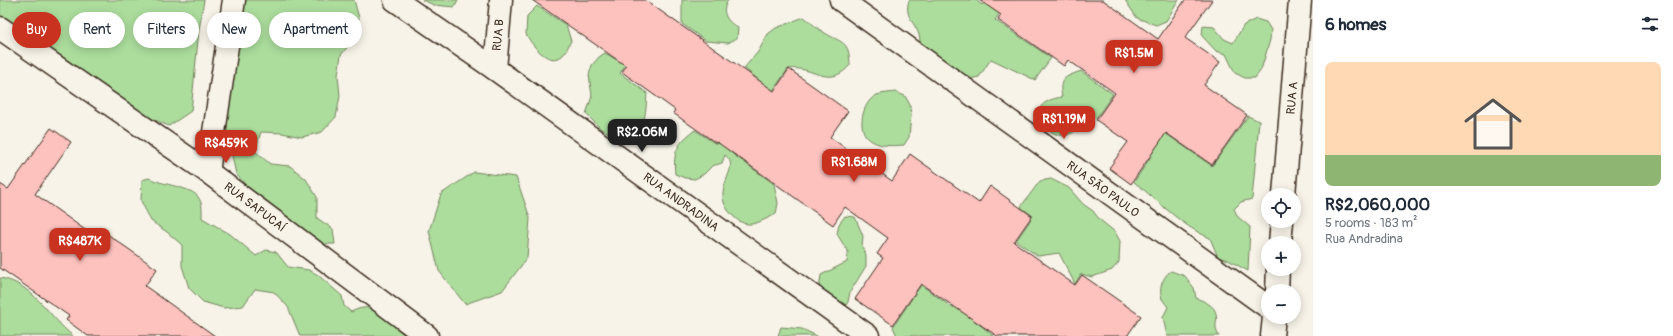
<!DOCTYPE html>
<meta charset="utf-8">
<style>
:root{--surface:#fff;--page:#f2f2f3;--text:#1f2937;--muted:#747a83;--line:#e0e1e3;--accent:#c8321e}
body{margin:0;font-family:Pangolin,sans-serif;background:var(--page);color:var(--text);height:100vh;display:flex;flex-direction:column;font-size:15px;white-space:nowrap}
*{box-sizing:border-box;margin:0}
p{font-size:13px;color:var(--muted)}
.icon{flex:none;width:22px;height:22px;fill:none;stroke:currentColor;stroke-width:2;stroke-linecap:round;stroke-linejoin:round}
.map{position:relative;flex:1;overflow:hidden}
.drawer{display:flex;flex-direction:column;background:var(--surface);width:360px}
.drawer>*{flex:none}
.guide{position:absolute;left:12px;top:12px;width:380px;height:36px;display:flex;gap:8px}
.fabs{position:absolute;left:1261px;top:188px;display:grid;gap:8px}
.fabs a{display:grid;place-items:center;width:40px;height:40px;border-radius:50%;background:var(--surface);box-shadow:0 2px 10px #0003;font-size:20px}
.price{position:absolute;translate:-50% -34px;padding:0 9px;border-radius:8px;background:var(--accent);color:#fff;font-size:13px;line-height:26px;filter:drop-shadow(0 1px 2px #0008)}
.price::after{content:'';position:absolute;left:50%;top:24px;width:12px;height:9px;margin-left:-6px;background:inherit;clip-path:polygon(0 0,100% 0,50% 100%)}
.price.active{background:#222;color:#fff}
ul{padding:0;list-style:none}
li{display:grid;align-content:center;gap:8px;height:212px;padding:0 12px}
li+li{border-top:1px solid var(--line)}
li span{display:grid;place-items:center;height:124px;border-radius:8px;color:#555}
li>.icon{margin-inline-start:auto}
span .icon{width:72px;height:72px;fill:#fffc;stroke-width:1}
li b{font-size:17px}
h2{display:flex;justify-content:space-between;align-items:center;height:48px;padding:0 12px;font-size:17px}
.chip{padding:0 14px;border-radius:18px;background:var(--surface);box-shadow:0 2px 10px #0003;font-size:14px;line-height:36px}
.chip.active{background:var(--accent);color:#fff}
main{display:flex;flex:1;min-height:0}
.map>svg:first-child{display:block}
.green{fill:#acdd9d;stroke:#74845e}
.building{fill:#fdc1be;stroke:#3b2a1e}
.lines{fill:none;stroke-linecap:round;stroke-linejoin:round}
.street-casing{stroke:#3b2a1e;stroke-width:25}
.street{stroke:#f7f3e8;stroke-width:22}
.labels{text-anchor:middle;stroke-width:3;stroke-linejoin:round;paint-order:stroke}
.street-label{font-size:12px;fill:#3b2a1e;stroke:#f7f3e8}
</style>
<main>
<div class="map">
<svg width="1313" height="336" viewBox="0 0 1313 336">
<rect width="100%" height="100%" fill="#f7f3e8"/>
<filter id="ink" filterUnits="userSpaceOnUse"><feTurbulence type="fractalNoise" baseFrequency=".025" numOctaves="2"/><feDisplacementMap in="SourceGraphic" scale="8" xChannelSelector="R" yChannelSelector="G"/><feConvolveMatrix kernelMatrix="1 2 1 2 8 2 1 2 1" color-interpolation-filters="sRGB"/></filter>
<g filter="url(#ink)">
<g class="green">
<polygon points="0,0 204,0 199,30 191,111 169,126 143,115 0,19"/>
<polygon points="245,0 354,0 359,18 354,39 341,55 338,75 340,96 336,117 322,132 302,137 282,133 261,132 255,151 270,164 290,166 306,179 317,197 317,218 333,229 335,244 313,244 250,190 236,174 227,133 229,70 240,30"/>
<polygon points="422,0 458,0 454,7 434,5"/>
<path d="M 682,0 L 728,0 C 720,13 727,21 738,28 L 737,38 L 728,43 L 706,41 L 682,24 Z"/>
<path d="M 909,0 L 976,0 L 982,5 L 986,0 L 1009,0 L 995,20 L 1051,58 L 1035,80 L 991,59 L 979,77 L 969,79 L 919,50 C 920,46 920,43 920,40 C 918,23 903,19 909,0 Z"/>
<polygon points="1125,0 1179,0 1166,21 1156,25 1137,18"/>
<path d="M 537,6 L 566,25 L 571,41 C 568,45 567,52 563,55 C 549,68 531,44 526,34 L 527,16 Z"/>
<path d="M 804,17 C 811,22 817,29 825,33 C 843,44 849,40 850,65 C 829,90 813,65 788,69 L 730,152 L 774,184 L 778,203 L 776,214 C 759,222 748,231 733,216 C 706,190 744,169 725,155 L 722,163 L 712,166 L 704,174 L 695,179 L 685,178 L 675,174 C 673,151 677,143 695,130 L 716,144 L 760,81 L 744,68 L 758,52 L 768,34 L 776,28 Z"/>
<polygon points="1256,19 1266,22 1271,30 1270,40 1261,70 1255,78 1245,78 1235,73 1226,54 1216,51 1202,36 1203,26 1214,27 1224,39 1233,43 1244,25"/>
<path d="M 605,53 L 617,60 L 620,58 L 626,64 L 620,73 L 647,93 C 646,104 647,125 635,132 C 630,134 623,136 617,138 L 600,128 L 586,114 L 592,96 L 589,75 L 592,65 L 599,57 Z"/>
<path d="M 1081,71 L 1113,94 L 1096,118 C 1086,117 1081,106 1071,109 C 1073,114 1079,120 1078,126 C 1078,134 1061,137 1055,134 C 1051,132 1041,123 1038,120 C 1036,104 1049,99 1062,97 C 1058,78 1065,77 1081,71 Z"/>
<path d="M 895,92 L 905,96 L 910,105 L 911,116 L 909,137 L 904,145 C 892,146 875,147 866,136 C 857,125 864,100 877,95 C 882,93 890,93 895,92 Z"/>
<path d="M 1248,116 L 1259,121 L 1252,199 L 1241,202 L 1234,209 L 1238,217 L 1250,227 L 1248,271 L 1228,260 L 1218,257 L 1210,238 C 1181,226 1159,201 1134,182 L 1152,155 L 1137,144 L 1142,117 L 1212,166 Z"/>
<polygon points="474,172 516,177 530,218 527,258 502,291 465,304 439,271 429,231 441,194"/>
<path d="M 149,178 C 162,185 192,187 198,197 C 203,203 202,211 202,218 L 230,234 L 256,256 L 266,250 L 276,252 L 288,267 L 309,270 L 318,275 L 342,296 L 344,306 L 351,312 C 371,302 379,311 393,325 C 397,329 402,332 405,336 L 300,336 L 288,307 L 274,292 L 255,289 L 243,306 L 224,308 L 203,302 L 189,288 L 182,266 L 182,245 L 167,232 L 151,221 L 141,201 L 142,180 Z"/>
<polygon points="1051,179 1069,188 1083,204 1093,211 1099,219 1115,232 1120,241 1119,262 1112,270 1092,277 1081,274 1075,284 1059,253 1038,256 1016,241 1033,216 1021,207 1022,205 1040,181"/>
<polygon points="845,216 855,217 863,236 862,246 866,255 866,266 850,292 848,302 843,310 818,296 821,275 847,262 848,252 837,234 839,224"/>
<polygon points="981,268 971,318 994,336 897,336 893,327 921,285 953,308"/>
<path d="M 1171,271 L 1185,276 L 1194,288 L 1196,298 C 1203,301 1215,305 1216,314 C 1218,323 1213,326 1219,336 L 1167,336 L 1163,317 L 1168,307 C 1166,304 1164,302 1162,299 C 1158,289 1163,276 1171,271 Z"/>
<path d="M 0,278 C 33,283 49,317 73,336 L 0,336 Z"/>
<polygon points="781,327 802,329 817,336 778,336"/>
</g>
<g class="building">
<polygon points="532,0 645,0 774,91 789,69 848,111 830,137 892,181 910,154 979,203 990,186 1032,216 1014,242 1075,285 1082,275 1141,316 1127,336 997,336 921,284 893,325 855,299 883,258 877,254 888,238 845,207 833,225 717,142 716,143 673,113 675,110 622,72 626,66"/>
<polygon points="979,0 1103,0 1158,39 1185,0 1212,0 1185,38 1220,62 1204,85 1247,115 1212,165 1166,133 1131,184 1109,168 1128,142 1096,120 1115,93 1068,60 1064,66 998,20 1001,15"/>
<polygon points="51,128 71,142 35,194 95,237 100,229 157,269 145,286 215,336 88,336 66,320 69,316 0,268 0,184 8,189"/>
</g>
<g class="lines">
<g class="street-casing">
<g id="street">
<polyline points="395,0 495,69 868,336"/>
<polyline points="841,0 1268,307"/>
<polyline points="0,28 208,172 427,336"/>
<polyline points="495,69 501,0"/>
<polyline points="208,172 234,0"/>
<polyline points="1284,195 1300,0"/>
<polyline points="1280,243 1282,221"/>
<polyline points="1277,291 1278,269"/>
<polyline points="1272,336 1274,317"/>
</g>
</g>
<use href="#street" class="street"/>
</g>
</g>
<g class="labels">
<g class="street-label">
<text transform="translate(498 35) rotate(-85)" y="4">RUA B</text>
<text transform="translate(1292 98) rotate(-85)" y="4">RUA A</text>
<text transform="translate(1103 189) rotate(36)" y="4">RUA SÃO PAULO</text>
<text transform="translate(681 202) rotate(36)" y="4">RUA ANDRADINA</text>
<text transform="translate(255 207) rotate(37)" y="4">RUA SAPUCAÍ</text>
</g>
</g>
</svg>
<div class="fabs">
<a><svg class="icon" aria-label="locate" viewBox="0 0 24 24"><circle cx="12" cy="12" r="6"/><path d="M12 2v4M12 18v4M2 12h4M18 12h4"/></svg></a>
<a>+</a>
<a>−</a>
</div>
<b class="price" style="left:1134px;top:74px">R$1.5M</b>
<b class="price" style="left:1064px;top:140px">R$1.19M</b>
<b class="price active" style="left:642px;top:153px">R$2.06M</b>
<b class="price" style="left:226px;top:164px">R$459K</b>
<b class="price" style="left:854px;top:183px">R$1.68M</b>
<b class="price" style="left:80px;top:262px">R$487K</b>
<div class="guide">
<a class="chip active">Buy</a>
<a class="chip">Rent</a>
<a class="chip">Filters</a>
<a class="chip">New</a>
<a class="chip">Apartment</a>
</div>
</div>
<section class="drawer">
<h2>6 homes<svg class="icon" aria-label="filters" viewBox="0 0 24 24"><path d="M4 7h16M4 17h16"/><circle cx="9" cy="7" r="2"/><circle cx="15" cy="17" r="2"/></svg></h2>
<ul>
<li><span style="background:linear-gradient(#ffd9b3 75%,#8fb573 0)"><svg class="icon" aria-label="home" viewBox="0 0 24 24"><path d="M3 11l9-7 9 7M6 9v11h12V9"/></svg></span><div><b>R$2,060,000</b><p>5 rooms · 183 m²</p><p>Rua Andradina</p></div></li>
</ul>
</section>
</main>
